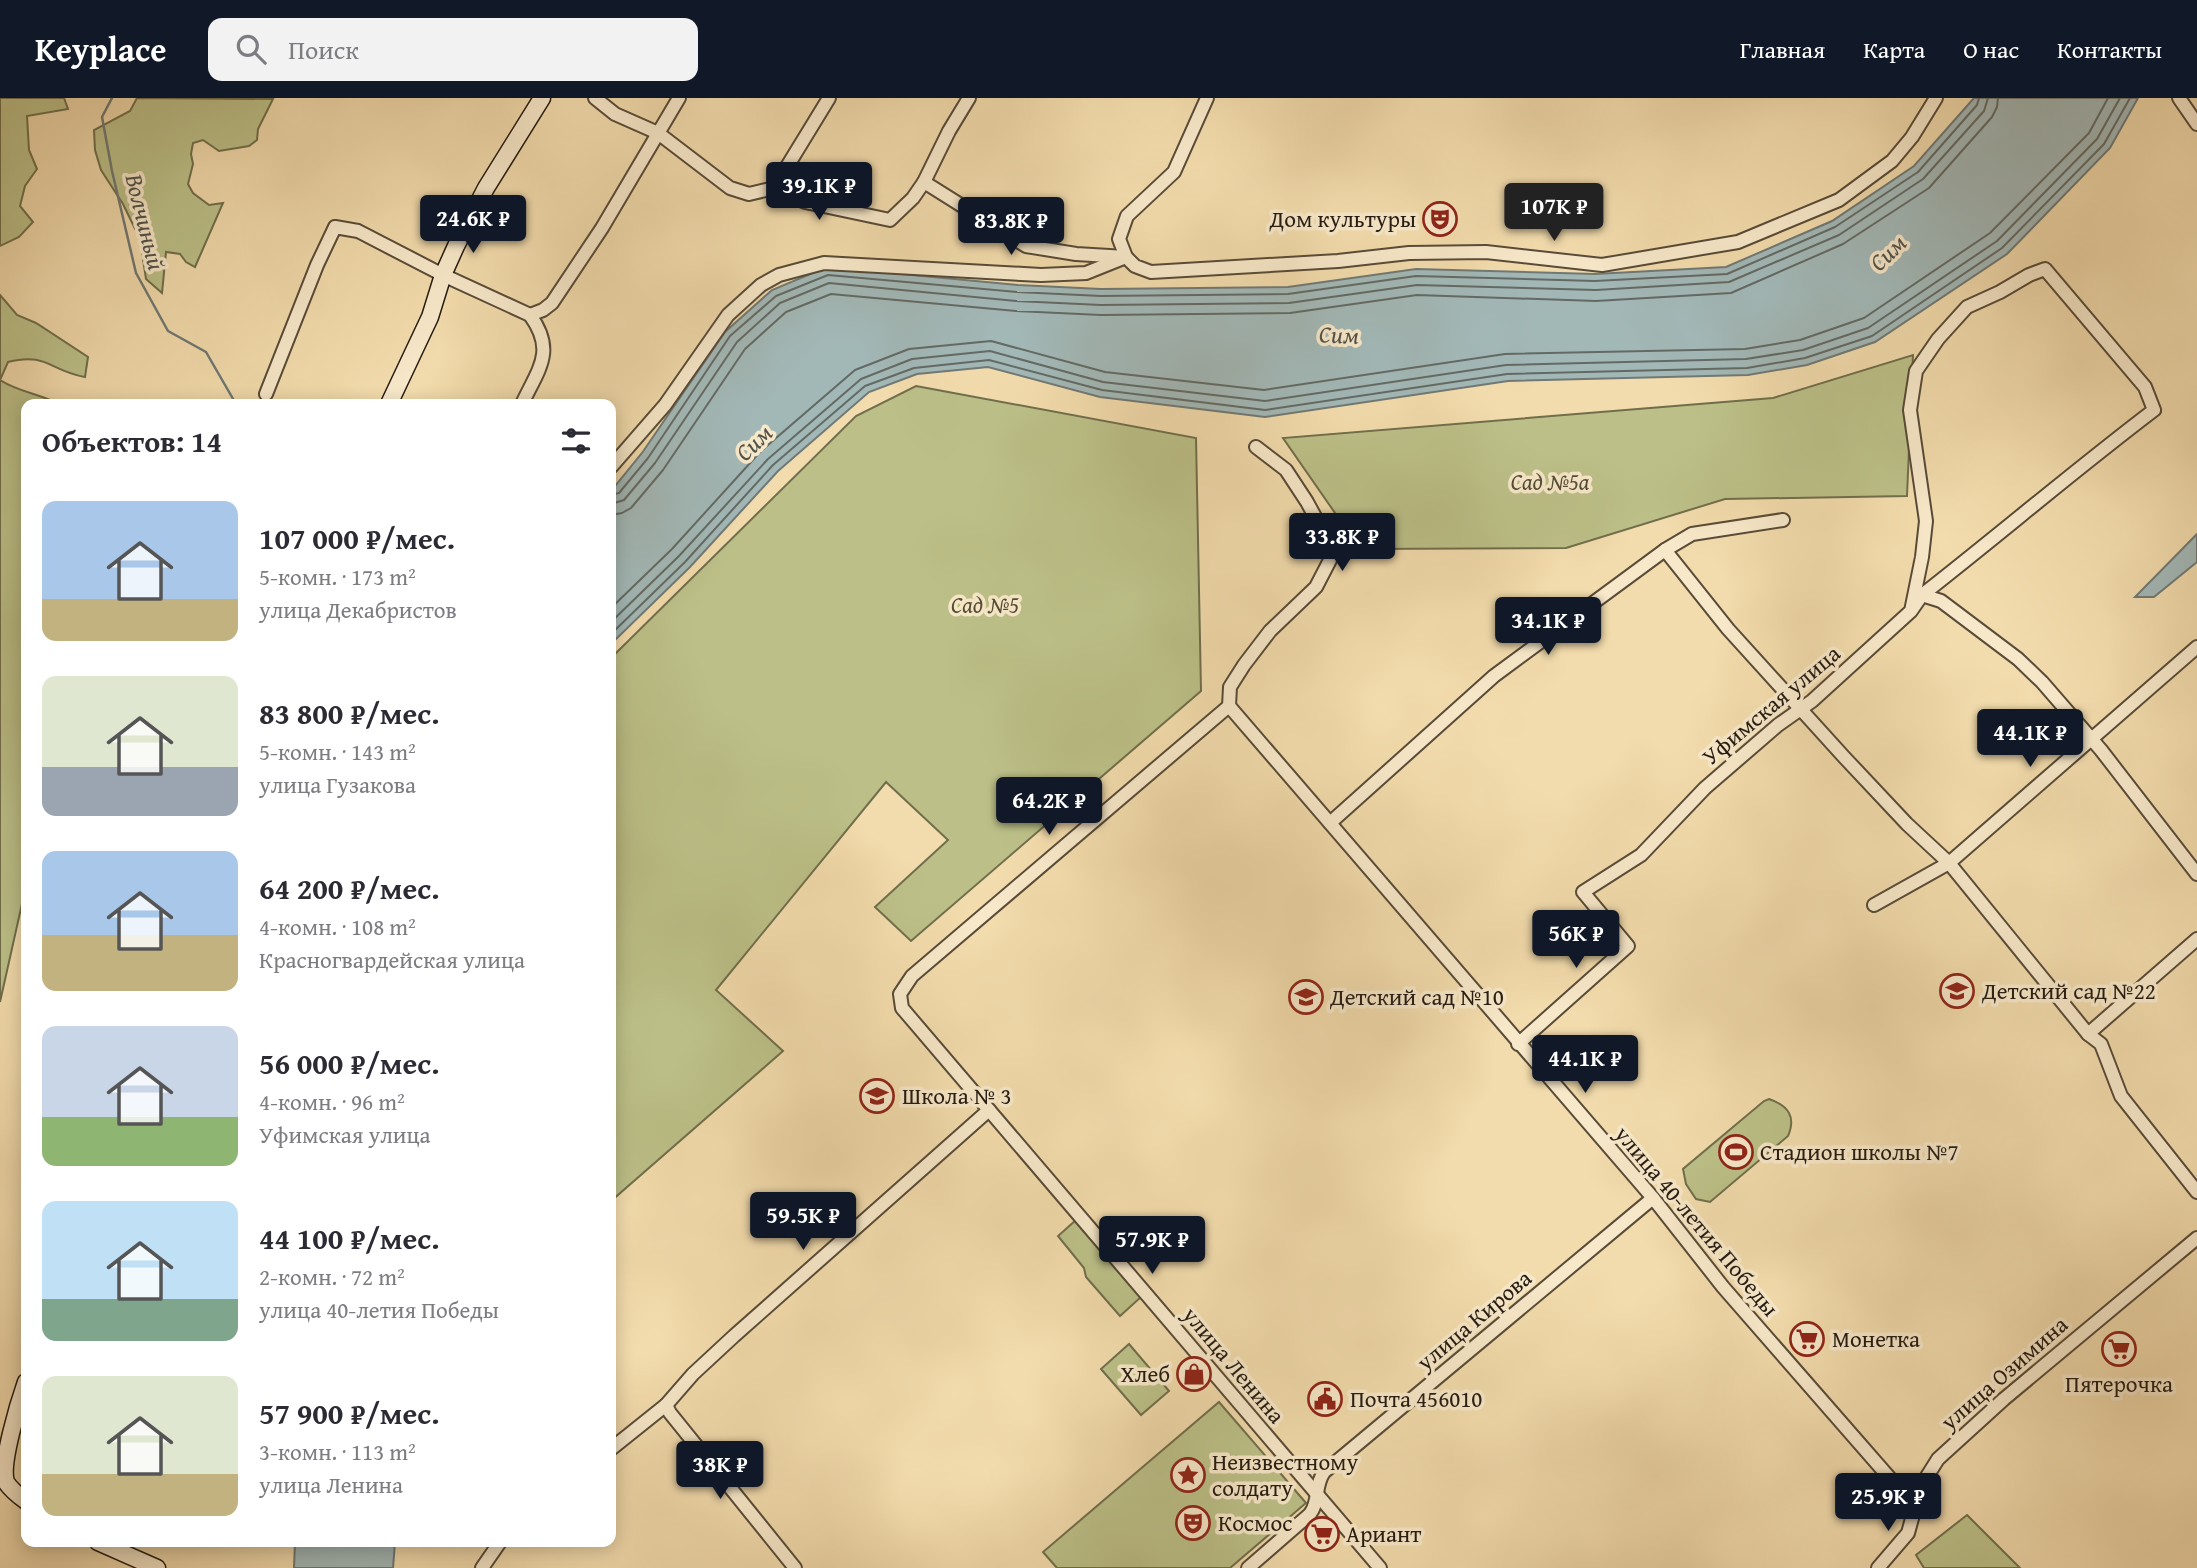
<!DOCTYPE html>
<html lang="ru">
<meta charset="utf-8">
<style>
:root{--surface:#fff;--page:#f2f2f3;--text:#2b2b33;--muted:#7c7c81;--accent:#111827}
body{margin:0;font-family:"Gentium Book Plus",serif;background:var(--page);color:var(--text);height:100vh;display:flex;flex-direction:column;font-size:26px;white-space:nowrap}
*{box-sizing:border-box;margin:0}
p{font-size:23px;color:var(--muted)}
.icon{flex:none;width:38px;height:38px;fill:none;stroke:currentColor;stroke-width:2;stroke-linecap:round;stroke-linejoin:round}
.map{position:relative;flex:1;overflow:hidden}
.panel{position:absolute;left:21px;top:301px;width:595px;height:1148px;display:flex;flex-direction:column;background:var(--surface);border-radius:14px;box-shadow:0 4px 18px #0003}
.panel>*{flex:none}
.price{position:absolute;translate:-50% -60px;padding:0 16px;border-radius:7px;background:var(--accent);color:#fff;font-size:23px;line-height:46px;filter:drop-shadow(0 2px 4px #0008)}
.price::after{content:'';position:absolute;left:50%;top:42px;width:21px;height:16px;margin-left:-10px;background:inherit;clip-path:polygon(0 0,100% 0,50% 100%)}
.price.selected{background:#222;color:#fff}
ul{padding:0;list-style:none}
li{display:flex;align-items:center;gap:21px;height:175px;padding:0 21px}
li span{display:grid;place-items:center;flex:none;width:196px;height:140px;border-radius:14px;color:#555}
li>.icon{margin-inline-start:auto}
span .icon{width:84px;height:84px;fill:#fffc;stroke-width:1}
li b{font-size:30px}
h2{display:flex;justify-content:space-between;align-items:center;height:84px;padding:0 21px;font-size:30px}
header{display:flex;align-items:center;gap:42px;box-sizing:border-box;height:98px;padding:0 35px;background:var(--accent);color:#fff}
header strong{font-size:33px}
nav{display:flex;gap:38px;margin-inline-start:auto;font-size:24px}
.search{width:490px;height:63px;background:var(--page);display:flex;align-items:center;gap:18px;box-sizing:border-box;padding:0 24px;border-radius:14px;color:var(--muted);font-size:26px}
.map>svg:first-child{display:block}
.green{fill:#bcc088;stroke:#706e4c;stroke-width:2}
.water{fill:#a2b8b7;stroke:#707975;stroke-width:2}
.lines{fill:none;stroke-linecap:round;stroke-linejoin:round}
.shore{stroke:#636a64;stroke-width:2}
.stream{stroke:#707975;stroke-width:2.5}
.minor-casing{stroke:#584b38;stroke-width:16}
.secondary-casing{stroke:#241b11;stroke-width:19}
.minor{stroke:#f7e8c9;stroke-width:12}
.secondary{stroke:#f7e8c9;stroke-width:16}
.labels{text-anchor:middle;stroke-width:7;stroke-linejoin:round;paint-order:stroke}
.poi-label{font-size:23px;fill:#241b11;stroke:#f7e8c9;text-anchor:start}
.park-label{font-size:23px;font-style:italic;fill:#524d35;stroke:#f7e8c9}
.street-label{font-size:23px;fill:#241b11;stroke:#f7e8c9}
.water-label{font-size:24px;font-style:italic;fill:#50524b;stroke:#f7e8c9}
</style>
<header>
<strong>Keyplace</strong>
<div class="search"><svg class="icon" aria-label="search" viewBox="0 0 24 24"><circle cx="10" cy="10" r="6"/><path d="M15 15l6 6"/></svg>Поиск</div>
<nav><a>Главная</a><a>Карта</a><a>О нас</a><a>Контакты</a></nav>
</header>
<div class="map">
<svg width="2197" height="1470" viewBox="0 0 2197 1470">
<rect width="100%" height="100%" fill="#f2dbac"/>
<filter id="stains"><feTurbulence type="fractalNoise" baseFrequency=".00286" numOctaves="4"/><feColorMatrix values="0 0 0 0 .2 0 0 0 0 .09 0 0 0 0 .02 0 0 0 .5 -.17"/></filter>
<radialGradient id="worn" r=".72"><stop offset=".6" stop-color="#630" stop-opacity="0"/><stop offset="1" stop-color="#630" stop-opacity=".3"/></radialGradient>
<g class="green">
<polygon points="0,0 64,0 68,11 27,18 29,52 37,71 25,88 20,108 33,124 19,139 0,148"/>
<polygon points="137,0 273,1 258,31 257,42 249,48 219,53 203,42 193,45 191,56 193,66 188,86 193,95 209,107 223,105 195,169 186,164 180,156 166,154 162,195 146,181 140,141 123,106 101,72 95,52 94,32 130,13"/>
<path d="M 0,197 L 17,217 L 36,225 L 88,259 L 85,279 C 50,273 47,254 8,264 L 0,282 C 19,294 40,296 59,306 L 26,306 L 26,788 L 0,904 Z"/>
<polygon points="1913,257 1907,398 1725,401 1566,450 1360,451 1283,340 1773,300"/>
<polygon points="916,288 1196,340 1201,593 911,843 875,809 948,742 886,684 716,892 783,953 611,1103 611,560 856,318"/>
<path d="M 1769,1001 C 1789,1008 1796,1019 1788,1038 L 1710,1104 L 1696,1101 L 1686,1086 L 1683,1071 L 1764,1003 Z"/>
<polygon points="1076,1122 1141,1199 1120,1218 1086,1179 1084,1170 1058,1138"/>
<polygon points="1129,1246 1169,1293 1141,1317 1101,1271"/>
<polygon points="1219,1304 1306,1405 1230,1470 1057,1470 1043,1454"/>
<polygon points="1967,1417 2020,1470 1924,1470 1916,1457"/>
</g>
<g class="water">
<polygon points="1974,0 2138,0 2110,50 2007,156 1875,244 1807,267 1748,277 1508,283 1265,319 1100,299 988,269 917,276 869,294 778,373 690,469 611,546 611,393 642,355 725,234 772,192 827,169 1018,187 1101,191 1288,189 1416,171 1595,176 1726,169 1832,123 1914,68"/>
<polygon points="2197,436 2197,464 2154,499 2135,499"/>
<polygon points="295,1444 395,1444 393,1470 294,1470"/>
</g>
<g class="lines">
<g class="shore">
<polyline points="611,397 619,395 648,360 730,238 776,198 828,177 1017,194 1101,198 1288,196 1416,178 1595,183 1727,176 1835,129 1918,74 1977,7 1979,0"/>
<polyline points="611,406 624,402 655,365 737,244 780,205 829,185 1016,203 1101,207 1289,205 1417,187 1596,192 1729,184 1839,137 1923,81 1984,13 1988,0"/>
<polyline points="611,417 622,415 631,410 663,372 745,251 786,214 831,196 1016,213 1101,217 1290,215 1417,197 1596,203 1731,195 1843,146 1929,90 1992,19 1997,9 1998,0"/>
<polyline points="611,510 672,451 761,353 855,272 909,251 991,243 1105,274 1264,292 1505,256 1745,251 1800,242 1864,220 1990,135 2089,35 2108,0"/>
<polyline points="611,524 679,458 768,361 861,281 912,261 990,253 1103,284 1265,303 1506,267 1746,261 1803,252 1868,230 1997,143 2097,41 2120,0"/>
<polyline points="611,536 685,464 773,367 865,288 914,270 989,262 1102,292 1265,312 1507,276 1747,270 1805,260 1872,238 2002,150 2104,46 2130,0"/>
</g>
<polyline class="stream" points="112,0 102,19 112,73 136,175 168,233 206,254 236,306"/>
<g class="minor-casing">
<g id="minor">
<polyline points="595,0 615,16 658,35 730,90 749,96 774,90 805,104 890,122 913,100 924,84 949,33 969,0"/>
<polyline points="1207,0 1174,74 1127,118 1119,141 1126,159 1135,168 1151,174 1338,163 1409,155 1486,154 1602,167 1738,144 1839,102 1892,63 1912,39 1936,0"/>
<polyline points="2179,0 2197,26"/>
<polyline points="924,84 1026,148 1076,156 1126,159"/>
<polyline points="774,90 829,0"/>
<polyline points="266,296 317,167 335,129 358,133 443,177 530,217"/>
<path d="M 522,306 C 539,270 556,253 530,217 L 543,212 L 552,205 L 602,130 L 679,0"/>
<polyline points="1256,349 1286,372 1307,404 1326,439 1330,462 1316,489 1270,533 1244,567 1230,589 1229,608 912,878 900,896 902,910 1380,1470"/>
<polyline points="611,369 665,307 728,217 761,187 779,177 824,165 1041,177 1086,175 1126,159"/>
<polyline points="1665,452 1728,531 1844,659 1907,726 1949,765 2088,936 2101,946 2121,998 2197,1094"/>
<polyline points="1922,497 1941,503 2018,561 2042,584 2101,652 2197,776"/>
<polyline points="1229,608 1653,1100 1723,1189 1915,1409"/>
<polyline points="1330,725 1494,578 1665,452 1692,436 1783,422"/>
<polyline points="1874,807 1949,765 2197,549"/>
<polyline points="2088,936 2197,841"/>
<path d="M 1518,946 L 1628,848 L 1583,794 L 1641,757 L 1705,690 L 1778,627 L 1812,603 L 1911,513 L 1922,497 C 2000,436 2075,372 2154,312 L 2145,289 L 2045,171 L 2029,177 L 2000,194 L 1967,209 L 1938,241 L 1916,273 L 1910,312 L 1926,423 L 1922,459 L 1911,513"/>
<polyline points="611,1351 666,1307"/>
<polyline points="482,1470 500,1444"/>
<polyline points="795,1470 670,1315 666,1307 693,1276 734,1238 989,1012"/>
<path d="M 1248,1470 L 1310,1416 C 1320,1403 1314,1388 1324,1374 L 1653,1100"/>
<polyline points="1878,1470 1908,1435 1921,1388 1938,1361 2004,1301 2197,1140"/>
</g>
</g>
<g class="secondary-casing">
<g id="secondary">
<polyline points="389,306 430,219 443,177 456,148 486,90 542,0"/>
<path d="M 26,1284 C 19,1304 0,1366 6,1384 C 11,1392 19,1398 26,1403"/>
<polyline points="98,1444 157,1470"/>
</g>
</g>
<use href="#minor" class="minor"/>
<use href="#secondary" class="secondary"/>
</g>
<defs>
<g id="theatre-ring" transform="scale(1.75)"><circle r="9.5" fill="#f7e8c9" stroke="#8f2418" stroke-width="1.5"/><path d="M-5-5.5Q0-4 5-5.5V0Q5 5 0 6Q-5 5-5 0ZM-3.3-2.5H-1v1.5H-3.3ZM1-2.5H3.3v1.5H1ZM-2.8 1Q0 5.5 2.8 1Z" fill="#8f2418"/></g>
<g id="school-ring" transform="scale(1.75)"><circle r="9.5" fill="#f7e8c9" stroke="#8f2418" stroke-width="1.5"/><path d="M0-5L7-2L0 1L-7-2ZM-4 1L0 2.5L4 1V4Q0 6-4 4Z" fill="#8f2418"/></g>
<g id="stadium-ring" transform="scale(1.75)"><circle r="9.5" fill="#f7e8c9" stroke="#8f2418" stroke-width="1.5"/><path d="M0-5a6.5 5 0 1 0 0 10a6.5 5 0 1 0 0-10ZM-3.5-1.8h7v3.6h-7Z" fill="#8f2418"/></g>
<g id="supermarket-ring" transform="scale(1.75)"><circle r="9.5" fill="#f7e8c9" stroke="#8f2418" stroke-width="1.5"/><path d="M-6-5.5h2.5l.6 2H6L4.5 2H-2.5L-4.4-4H-6ZM-1.5 3.2a1.3 1.3 0 1 0 .1 0ZM3 3.2a1.3 1.3 0 1 0 .1 0Z" fill="#8f2418"/></g>
<g id="shop-ring" transform="scale(1.75)"><circle r="9.5" fill="#f7e8c9" stroke="#8f2418" stroke-width="1.5"/><path d="M-5-2.5h2.3a2.7 3.5 0 0 1 5.4 0H5L5.5 6h-11ZM-1.5-2.5h3a1.5 2.3 0 0 0-3 0Z" fill="#8f2418"/></g>
<g id="civic-ring" transform="scale(1.75)"><circle r="9.5" fill="#f7e8c9" stroke="#8f2418" stroke-width="1.5"/><path d="M-.6-6.5H3V-4.5H.6V-3L4-1V1h2V6H-6V1h2V-1L-.6-3ZM-1.2 2.5V6h2.4V2.5Z" fill="#8f2418"/></g>
<g id="sight-ring" transform="scale(1.75)"><circle r="9.5" fill="#f7e8c9" stroke="#8f2418" stroke-width="1.5"/><path d="M0-6L1.8-2.2L6-1.7L2.9 1.2L3.7 5.4L0 3.3L-3.7 5.4L-2.9 1.2L-6-1.7L-1.8-2.2Z" fill="#8f2418"/></g>
</defs>
<g fill-rule="evenodd">
<use href="#theatre-ring" x="1440" y="121"/>
<use href="#school-ring" x="1957" y="893"/>
<use href="#school-ring" x="1306" y="899"/>
<use href="#school-ring" x="877" y="998"/>
<use href="#stadium-ring" x="1736" y="1054"/>
<use href="#supermarket-ring" x="1807" y="1241"/>
<use href="#supermarket-ring" x="2119" y="1251"/>
<use href="#shop-ring" x="1194" y="1276"/>
<use href="#civic-ring" x="1325" y="1301"/>
<use href="#sight-ring" x="1188" y="1377"/>
<use href="#theatre-ring" x="1193" y="1425"/>
<use href="#supermarket-ring" x="1322" y="1436"/>
</g>
<g class="labels">
<g class="poi-label">
<text x="1416" y="129" text-anchor="end">Дом культуры</text>
<text x="1982" y="901">Детский сад №22</text>
<text x="1330" y="907">Детский сад №10</text>
<text x="902" y="1006">Школа № 3</text>
<text x="1760" y="1062">Стадион школы №7</text>
<text x="1832" y="1249">Монетка</text>
<text x="1170" y="1284" text-anchor="end">Хлеб</text>
<text x="2119" y="1294" text-anchor="middle">Пятерочка</text>
<text x="1350" y="1309">Почта 456010</text>
<text x="1212" y="1372">Неизвестному<tspan x="1212" dy="26">солдату</tspan></text>
<text x="1218" y="1433">Космос</text>
<text x="1346" y="1444">Ариант</text>
</g>
<g class="park-label">
<text x="1550" y="392">Сад №5а</text>
<text x="985" y="515">Сад №5</text>
</g>
<g class="street-label">
<text transform="translate(1771 607) rotate(-40)" y="8">Уфимская улица</text>
<text transform="translate(1697 1123) rotate(50)" y="8">улица 40-летия Победы</text>
<text transform="translate(1474 1222) rotate(-40)" y="8">улица Кирова</text>
<text transform="translate(1234 1267) rotate(50)" y="8">улица Ленина</text>
<text transform="translate(2004 1275) rotate(-41)" y="8">улица Озимина</text>
</g>
<g class="water-label">
<text transform="translate(145 124) rotate(76)" y="8">Волчиный</text>
<text transform="translate(1888 155) rotate(-44)" y="8">Сим</text>
<text transform="translate(1339 237) rotate(2)" y="8">Сим</text>
<text transform="translate(754 345) rotate(-44)" y="8">Сим</text>
</g>
</g>
<rect width="100%" height="100%" filter="url(#stains)"/>
<rect width="100%" height="100%" fill="url(#worn)"/>
</svg>
<b class="price" style="left:819px;top:124px">39.1K ₽</b>
<b class="price selected" style="left:1554px;top:145px">107K ₽</b>
<b class="price" style="left:473px;top:157px">24.6K ₽</b>
<b class="price" style="left:1011px;top:159px">83.8K ₽</b>
<b class="price" style="left:1342px;top:475px">33.8K ₽</b>
<b class="price" style="left:1548px;top:559px">34.1K ₽</b>
<b class="price" style="left:2030px;top:671px">44.1K ₽</b>
<b class="price" style="left:1049px;top:739px">64.2K ₽</b>
<b class="price" style="left:1576px;top:872px">56K ₽</b>
<b class="price" style="left:1585px;top:997px">44.1K ₽</b>
<b class="price" style="left:803px;top:1154px">59.5K ₽</b>
<b class="price" style="left:1152px;top:1178px">57.9K ₽</b>
<b class="price" style="left:720px;top:1403px">38K ₽</b>
<b class="price" style="left:1888px;top:1435px">25.9K ₽</b>
<section class="panel">
<h2>Объектов: 14<svg class="icon" aria-label="filters" viewBox="0 0 24 24"><path d="M4 7h16M4 17h16"/><circle cx="9" cy="7" r="2"/><circle cx="15" cy="17" r="2"/></svg></h2>
<ul>
<li><span style="background:linear-gradient(#a9c7e8 70%,#c2b280 0)"><svg class="icon" aria-label="home" viewBox="0 0 24 24"><path d="M3 11l9-7 9 7M6 9v11h12V9"/></svg></span><div><b>107 000 ₽/мес.</b><p>5-комн. · 173 m²</p><p>улица Декабристов</p></div></li>
<li><span style="background:linear-gradient(#dfe7d0 65%,#9aa5b1 0)"><svg class="icon" aria-label="home" viewBox="0 0 24 24"><path d="M3 11l9-7 9 7M6 9v11h12V9"/></svg></span><div><b>83 800 ₽/мес.</b><p>5-комн. · 143 m²</p><p>улица Гузакова</p></div></li>
<li><span style="background:linear-gradient(#a9c7e8 60%,#c2b280 0)"><svg class="icon" aria-label="home" viewBox="0 0 24 24"><path d="M3 11l9-7 9 7M6 9v11h12V9"/></svg></span><div><b>64 200 ₽/мес.</b><p>4-комн. · 108 m²</p><p>Красногвардейская улица</p></div></li>
<li><span style="background:linear-gradient(#c9d6e8 65%,#8fb573 0)"><svg class="icon" aria-label="home" viewBox="0 0 24 24"><path d="M3 11l9-7 9 7M6 9v11h12V9"/></svg></span><div><b>56 000 ₽/мес.</b><p>4-комн. · 96 m²</p><p>Уфимская улица</p></div></li>
<li><span style="background:linear-gradient(#bfe0f5 70%,#7fa58c 0)"><svg class="icon" aria-label="home" viewBox="0 0 24 24"><path d="M3 11l9-7 9 7M6 9v11h12V9"/></svg></span><div><b>44 100 ₽/мес.</b><p>2-комн. · 72 m²</p><p>улица 40-летия Победы</p></div></li>
<li><span style="background:linear-gradient(#dfe7d0 70%,#c2b280 0)"><svg class="icon" aria-label="home" viewBox="0 0 24 24"><path d="M3 11l9-7 9 7M6 9v11h12V9"/></svg></span><div><b>57 900 ₽/мес.</b><p>3-комн. · 113 m²</p><p>улица Ленина</p></div></li>
</ul>
</section>
</div>
